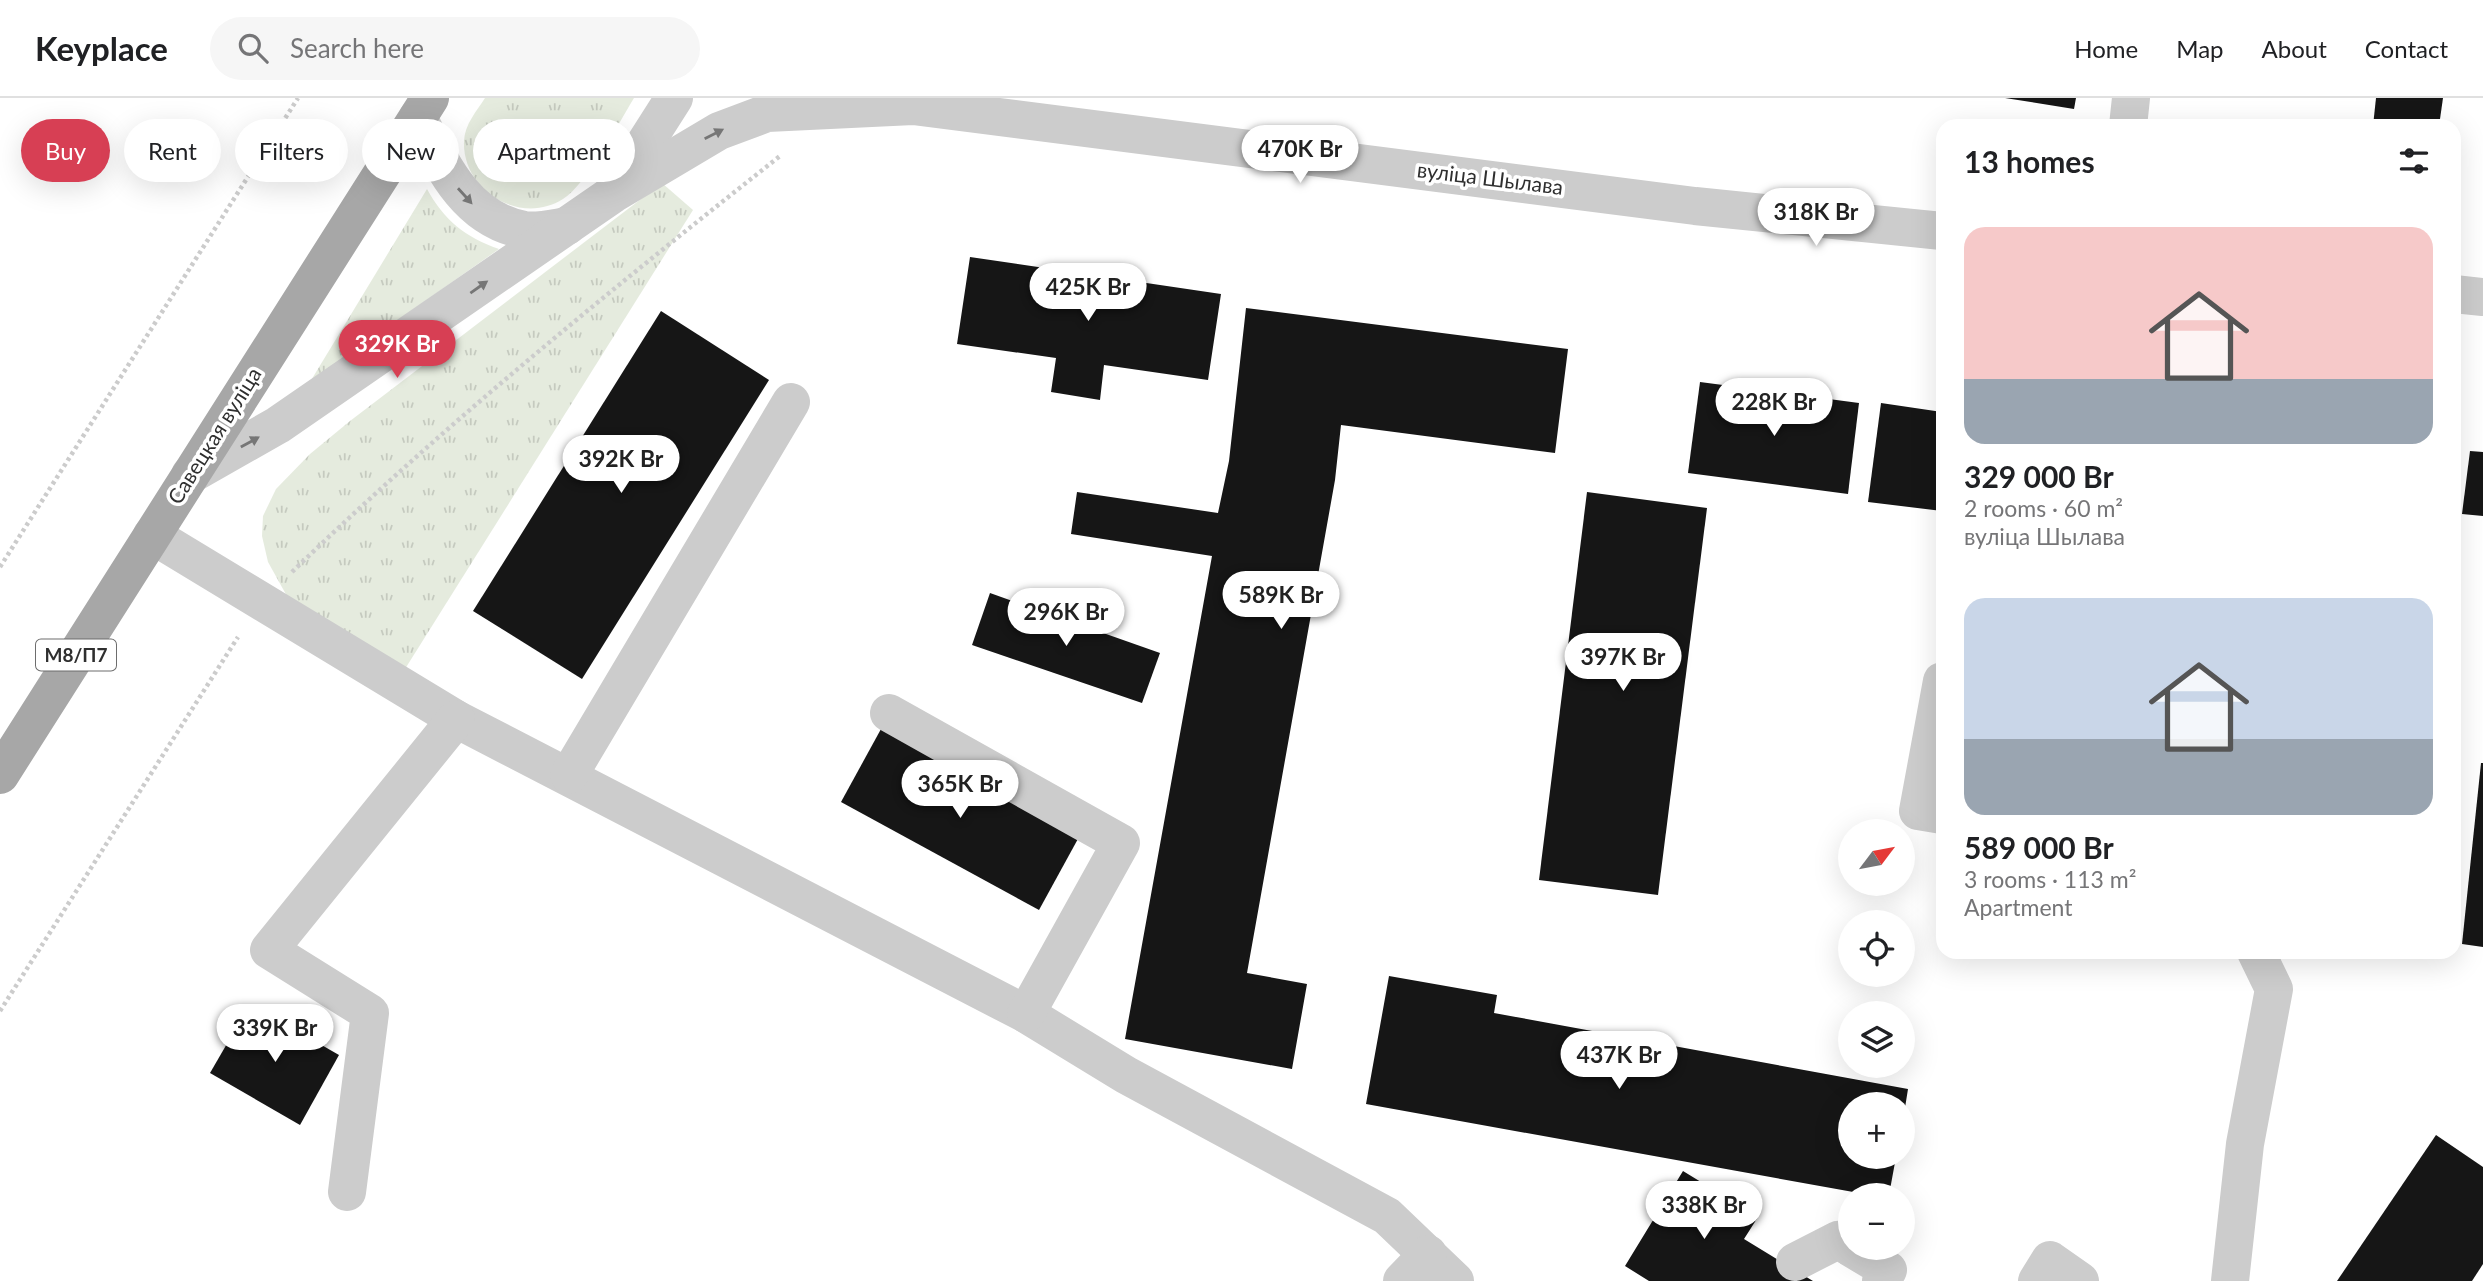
<!DOCTYPE html>
<meta charset="utf-8">
<style>
:root{--surface:#fff;--page:#f6f6f6;--text:#202124;--muted:#757577;--line:#e0e0e0;--accent:#d73f54}
body{margin:0;font-family:Lato,sans-serif;background:var(--page);color:var(--text);height:100vh;display:flex;flex-direction:column;font-size:26px;white-space:nowrap}
*{box-sizing:border-box;margin:0}
p{font-size:23px;color:var(--muted)}
.icon{flex:none;width:38px;height:38px;fill:none;stroke:currentColor;stroke-width:2;stroke-linecap:round;stroke-linejoin:round}
.map{position:relative;flex:1;overflow:hidden}
.panel{position:absolute;left:1936px;top:21px;width:525px;height:840px;display:flex;flex-direction:column;background:var(--surface);border-radius:21px;box-shadow:0 7px 28px #0002}
.panel>*{flex:none}
.hud{position:absolute;left:21px;top:21px;width:665px;height:63px;display:flex;gap:14px}
.needle{width:46px;rotate:58deg}
.tools{position:absolute;left:1838px;top:721px;display:grid;gap:14px}
.tools a{display:grid;place-items:center;width:77px;height:77px;border-radius:50%;background:var(--surface);box-shadow:0 7px 28px #0002;font-size:35px}
.price{position:absolute;translate:-50% -60px;padding:0 16px;border-radius:24px;background:#fff;color:#222;font-size:23px;line-height:46px;filter:drop-shadow(0 2px 4px #0008)}
.price::after{content:'';position:absolute;left:50%;top:42px;width:21px;height:16px;margin-left:-10px;background:inherit;clip-path:polygon(0 0,100% 0,50% 100%)}
.price.active{background:var(--accent);color:#fff}
ul{padding:0;list-style:none}
li{display:grid;align-content:center;gap:14px;height:371px;padding:0 28px}
li span{display:grid;place-items:center;height:217px;border-radius:21px;color:#555}
li>.icon{margin-inline-start:auto}
span .icon{width:126px;height:126px;fill:#fffc;stroke-width:1}
li b{font-size:30px}
h2{display:flex;justify-content:space-between;align-items:center;height:84px;padding:0 28px;font-size:30px}
.chip{padding:0 24px;border-radius:32px;background:var(--surface);box-shadow:0 7px 28px #0002;font-size:24px;line-height:63px}
.chip.active{background:var(--accent);color:#fff}
header{display:flex;align-items:center;gap:42px;box-sizing:border-box;height:98px;padding:0 35px;background:var(--surface);border-bottom:2px solid var(--line)}
header strong{font-size:33px}
nav{display:flex;gap:38px;margin-inline-start:auto;font-size:24px}
.search{width:490px;height:63px;background:var(--page);display:flex;align-items:center;gap:18px;box-sizing:border-box;padding:0 24px;border-radius:38px;color:var(--muted);font-size:26px}
.map>svg:first-child{display:block}
.grass{fill:url(#grass-tufts)}
.building{fill:#161616}
.lines{fill:none;stroke-linecap:round;stroke-linejoin:round}
.path{stroke:#ccc;stroke-width:4.5;stroke-dasharray:3.5 3.5;stroke-linecap:butt}
.minor{stroke:#ccc;stroke-width:38}
.major{stroke:#a7a7a7;stroke-width:38}
.oneway{fill:#767676}
.labels{text-anchor:middle;stroke-width:7;stroke-linejoin:round;paint-order:stroke}
.shield{fill:#fff;stroke:#6d6d6d;stroke-width:2}
.shield-label{font-size:19px;font-weight:bold;fill:#2f2f2f}
.street-label{font-size:21px;fill:#2f2f2f;stroke:#fff}
</style>
<header>
<strong>Keyplace</strong>
<div class="search"><svg class="icon" aria-label="search" viewBox="0 0 24 24"><circle cx="10" cy="10" r="6"/><path d="M15 15l6 6"/></svg>Search here</div>
<nav><a>Home</a><a>Map</a><a>About</a><a>Contact</a></nav>
</header>
<div class="map">
<svg width="2483" height="1183" viewBox="0 0 2483 1183">
<defs>
<pattern id="grass-tufts" width="24" height="20" patternUnits="userSpaceOnUse" patternTransform="scale(1.75)"><rect width="24" height="20" fill="#e5ebde"/><path d="M3 7l-1-3M5 7V3M7 7l1-3M15 17l-1-3M17 17v-4M19 17l1-3" fill="none" stroke="#c5cabf"/></pattern>
</defs>
<rect width="100%" height="100%" fill="#fff"/>
<g class="grass">
<path d="M 485,0 L 634,0 C 618,26 587,86 563,101 C 521,128 462,93 464,43 C 465,26 476,14 485,0 Z"/>
<polygon points="662,85 693,112 405,571 288,500 268,464 262,438 263,418 276,391 310,356 350,323"/>
<path d="M 427,91 C 444,122 465,139 499,151 L 310,284 Z"/>
</g>
<g class="building">
<polygon points="2005,0 2076,0 2074,11"/>
<polygon points="2376,0 2443,0 2439,28 2373,28"/>
<polygon points="970,159 1221,196 1208,282 1104,267 1100,302 1051,294 1056,260 957,246"/>
<polygon points="1246,210 1568,251 1555,355 1341,327 1335,382 1247,875 1307,886 1292,971 1125,941 1212,458 1071,436 1077,394 1218,415 1229,363"/>
<polygon points="661,213 769,282 582,581 473,513"/>
<polygon points="1700,284 1859,305 1848,396 1688,375"/>
<polygon points="1881,305 1942,314 1942,413 1868,404"/>
<polygon points="2470,353 2483,354 2483,418 2462,416"/>
<polygon points="1587,394 1707,410 1658,797 1539,782"/>
<polygon points="990,495 1160,555 1142,605 972,547"/>
<polygon points="881,631 1079,739 1039,812 841,704"/>
<polygon points="2481,665 2483,665 2483,849 2462,846"/>
<polygon points="1389,878 1497,897 1494,915 1908,991 1904,1016 1902,1006 1850,1006 1850,1059 1896,1059 1889,1097 1870,1097 1366,1006"/>
<polygon points="250,906 339,957 300,1027 210,975"/>
<polygon points="2436,1037 2483,1069 2483,1166 2472,1183 2337,1183"/>
<polygon points="1683,1073 1758,1119 1744,1141 1813,1183 1649,1183 1625,1168"/>
</g>
<g class="lines">
<g class="path">
<polyline points="0,469 298,0"/>
<path d="M 292,474 C 446,325 613,190 780,58"/>
<polyline points="0,913 238,539"/>
</g>
<g class="minor">
<path d="M 418,19 C 442,67 465,121 524,132 C 537,134 554,130 567,128"/>
<polyline points="2128,28 2131,0"/>
<polyline points="618,88 674,0"/>
<polyline points="2454,196 2483,199"/>
<polyline points="190,377 278,327 613,96 719,33 767,15 913,8 1695,108 1942,133"/>
<polyline points="152,437 456,621 1026,916 1126,977 1387,1118 1455,1183"/>
<polyline points="1942,583 1918,713 1942,717"/>
<polyline points="889,615 1121,745 1026,916"/>
<polyline points="569,677 791,304"/>
<polyline points="347,1094 370,915 269,852 456,621"/>
<polyline points="1851,1150 1888,1172 1881,1183"/>
<polyline points="1795,1164 1838,1142 1850,1149"/>
<polyline points="1402,1183 1428,1156"/>
<polyline points="2037,1183 2050,1162 2080,1183"/>
<polyline points="2230,1183 2245,1046 2274,891 2256,854"/>
</g>
<polyline class="major" points="0,677 430,0"/>
</g>
<defs><path id="oneway-solid" d="M-6-.8H1V-3.2L6.5 0L1 3.2V.8H-6Z" transform="scale(1.75)"/></defs>
<g class="oneway">
<use href="#oneway-solid" transform="translate(714 36) rotate(-27)"/>
<use href="#oneway-solid" transform="translate(465 98) rotate(48)"/>
<use href="#oneway-solid" transform="translate(479 189) rotate(-35)"/>
<use href="#oneway-solid" transform="translate(250 344) rotate(-29)"/>
</g>
<g class="labels">
<rect class="shield" x="36" y="541.5" width="80" height="31" rx="5"/>
<g class="shield-label">
<text x="76" y="564">М8/П7</text>
</g>
<g class="street-label">
<text transform="translate(1490 81) rotate(7)" y="7">вуліца Шылава</text>
<text transform="translate(215 338) rotate(-58)" y="7">Савецкая вуліца</text>
</g>
</g>
</svg>
<div class="tools">
<a><svg class="needle" viewBox="-14 -14 28 28"><path d="M0-13l5 13h-10z" fill="#e53935"/><path d="M0 13l5-13h-10z" fill="#757577"/></svg></a>
<a><svg class="icon" aria-label="locate" viewBox="0 0 24 24"><circle cx="12" cy="12" r="6"/><path d="M12 2v4M12 18v4M2 12h4M18 12h4"/></svg></a>
<a><svg class="icon" aria-label="layers" viewBox="0 0 24 24"><path d="M12 4l9 5-9 5-9-5zM3 14l9 5 9-5"/></svg></a>
<a>+</a>
<a>−</a>
</div>
<b class="price" style="left:1300px;top:87px">470K Br</b>
<b class="price" style="left:1816px;top:150px">318K Br</b>
<b class="price" style="left:1088px;top:225px">425K Br</b>
<b class="price active" style="left:397px;top:282px">329K Br</b>
<b class="price" style="left:1774px;top:340px">228K Br</b>
<b class="price" style="left:621px;top:397px">392K Br</b>
<b class="price" style="left:1281px;top:533px">589K Br</b>
<b class="price" style="left:1066px;top:550px">296K Br</b>
<b class="price" style="left:1623px;top:595px">397K Br</b>
<b class="price" style="left:960px;top:722px">365K Br</b>
<b class="price" style="left:275px;top:966px">339K Br</b>
<b class="price" style="left:1619px;top:993px">437K Br</b>
<b class="price" style="left:1704px;top:1143px">338K Br</b>
<div class="hud">
<a class="chip active">Buy</a>
<a class="chip">Rent</a>
<a class="chip">Filters</a>
<a class="chip">New</a>
<a class="chip">Apartment</a>
</div>
<section class="panel">
<h2>13 homes<svg class="icon" aria-label="filters" viewBox="0 0 24 24"><path d="M4 7h16M4 17h16"/><circle cx="9" cy="7" r="2"/><circle cx="15" cy="17" r="2"/></svg></h2>
<ul>
<li><span style="background:linear-gradient(#f6c9c9 70%,#9aa5b1 0)"><svg class="icon" aria-label="home" viewBox="0 0 24 24"><path d="M3 11l9-7 9 7M6 9v11h12V9"/></svg></span><div><b>329 000 Br</b><p>2 rooms · 60 m²</p><p>вуліца Шылава</p></div></li>
<li><span style="background:linear-gradient(#c9d6e8 65%,#9aa5b1 0)"><svg class="icon" aria-label="home" viewBox="0 0 24 24"><path d="M3 11l9-7 9 7M6 9v11h12V9"/></svg></span><div><b>589 000 Br</b><p>3 rooms · 113 m²</p><p>Apartment</p></div></li>
</ul>
</section>
</div>
